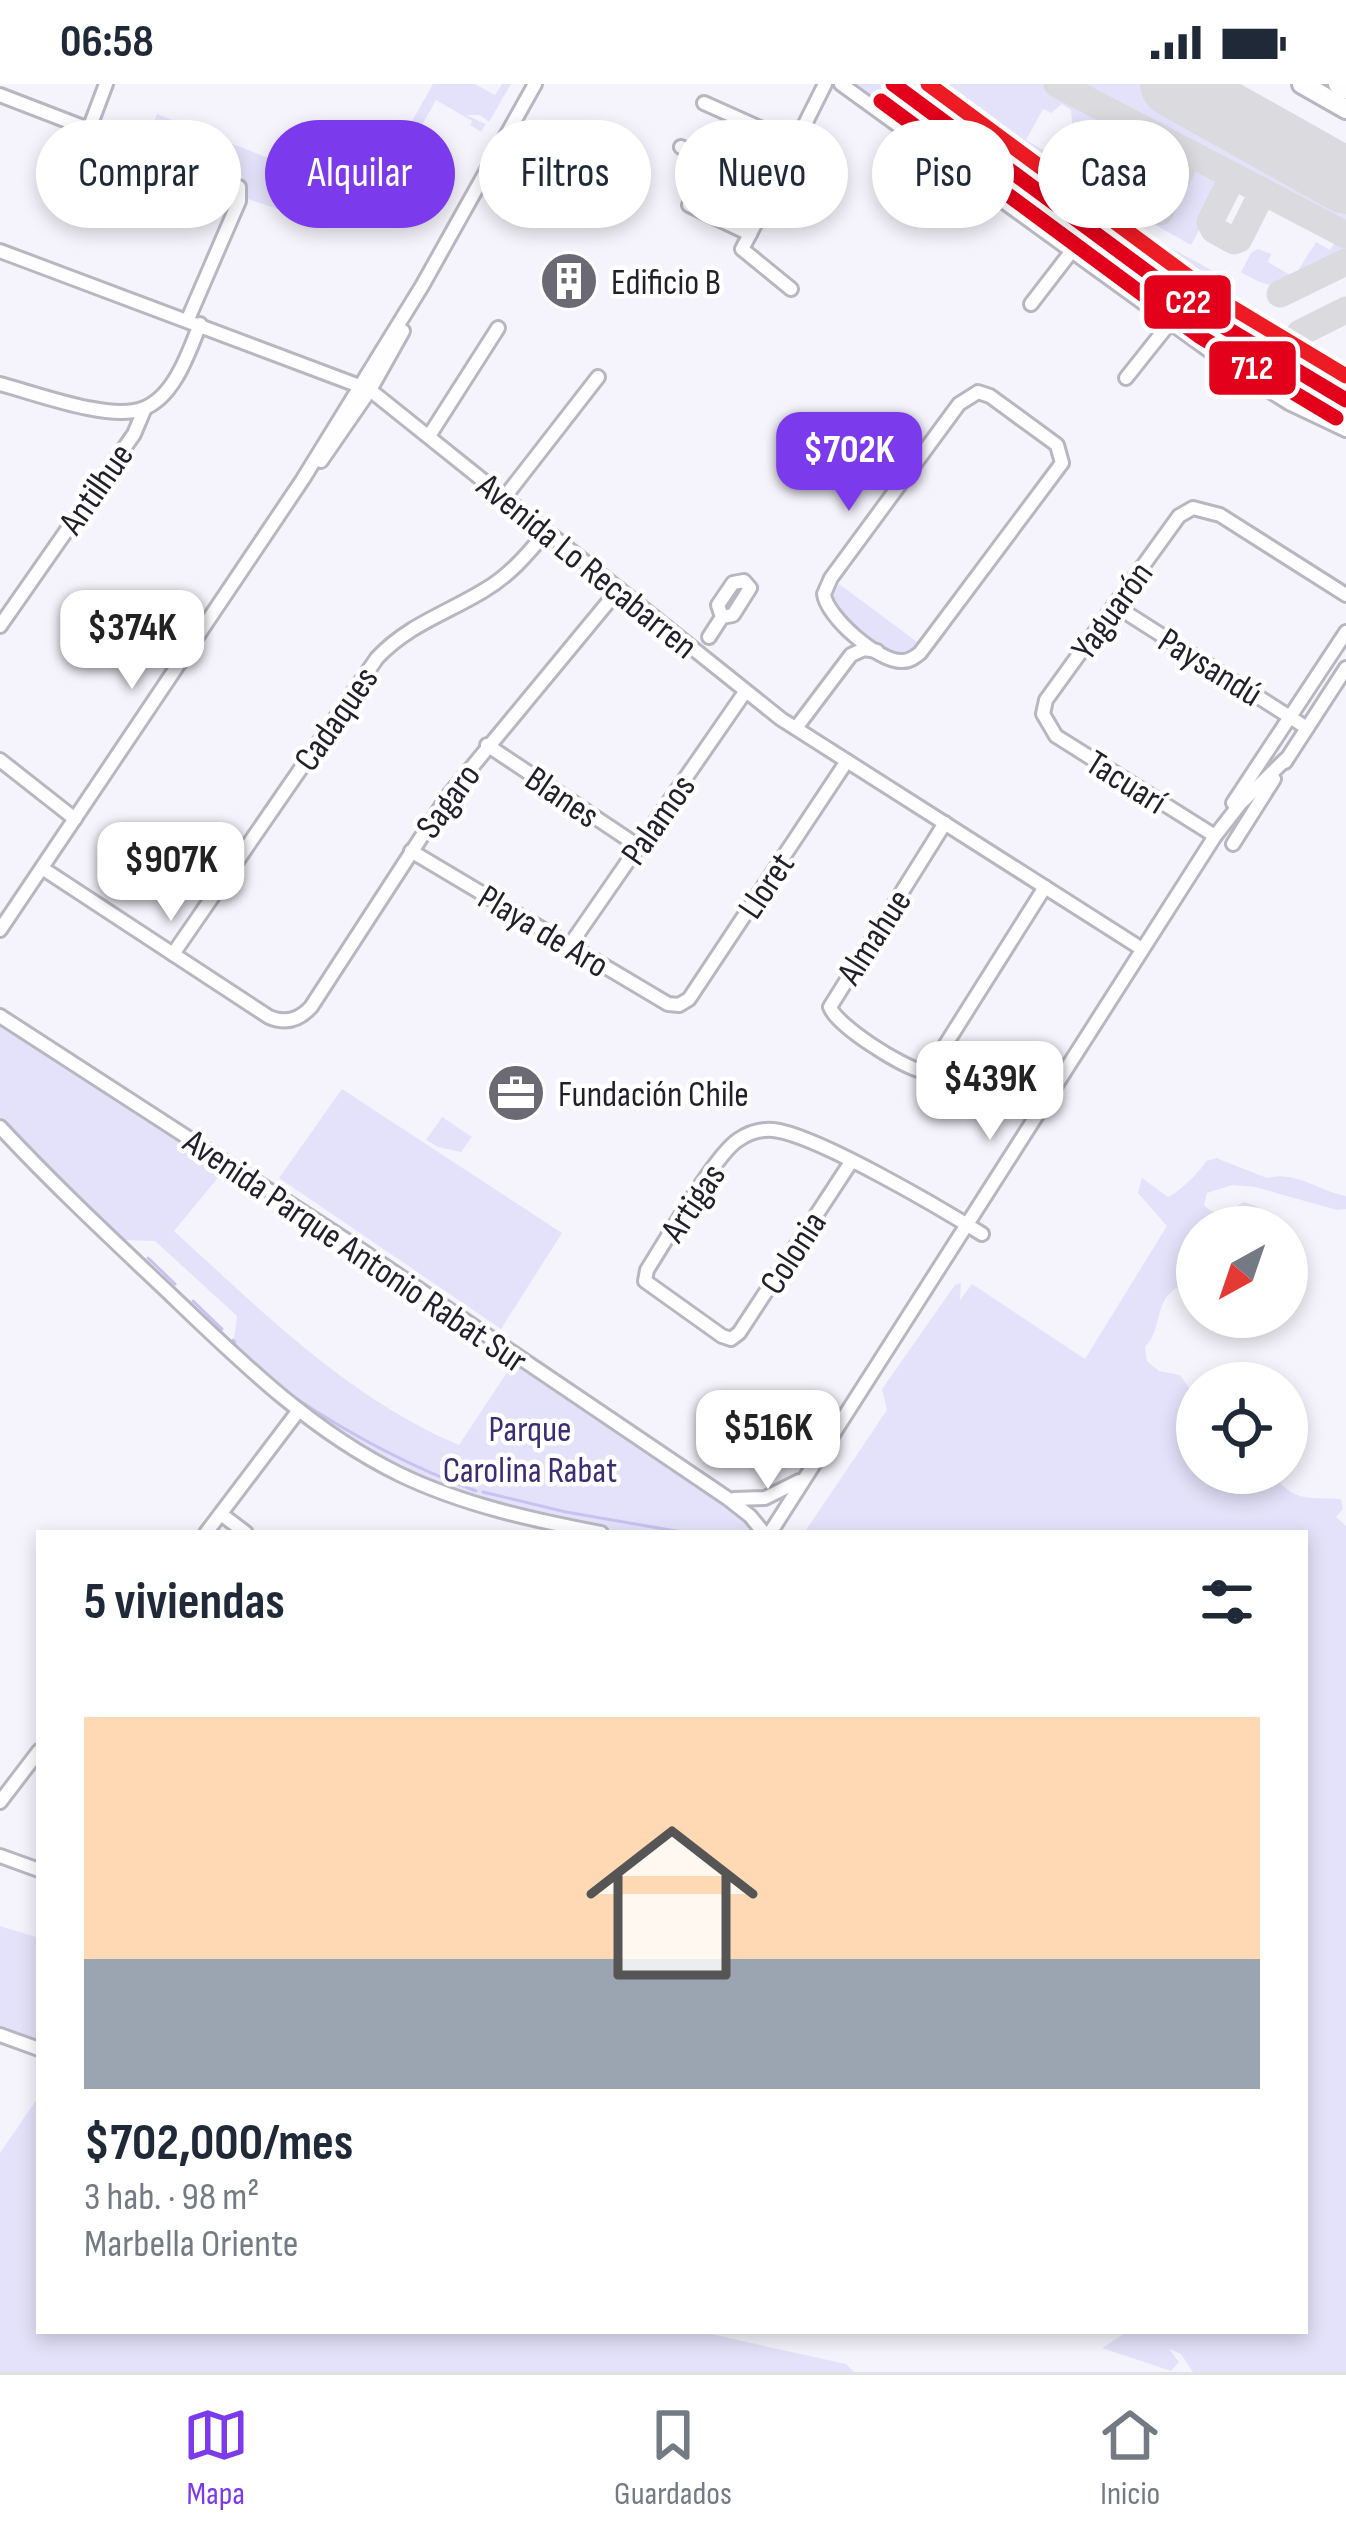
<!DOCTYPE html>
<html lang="es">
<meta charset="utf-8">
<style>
:root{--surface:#fff;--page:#f6f6f7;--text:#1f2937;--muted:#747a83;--line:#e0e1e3;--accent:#7c3aed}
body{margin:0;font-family:"Sofia Sans Condensed",sans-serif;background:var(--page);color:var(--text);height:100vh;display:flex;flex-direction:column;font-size:45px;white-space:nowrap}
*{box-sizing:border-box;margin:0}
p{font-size:39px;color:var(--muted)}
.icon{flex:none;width:66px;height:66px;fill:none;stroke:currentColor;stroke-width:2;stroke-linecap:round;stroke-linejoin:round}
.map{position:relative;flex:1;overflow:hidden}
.panel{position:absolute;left:36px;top:1446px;width:1272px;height:804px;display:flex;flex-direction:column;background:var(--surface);border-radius:0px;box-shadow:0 6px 18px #0003}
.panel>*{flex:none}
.top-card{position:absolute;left:36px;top:36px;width:1275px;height:108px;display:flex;gap:24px}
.needle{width:78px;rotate:220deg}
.tools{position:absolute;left:1176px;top:1122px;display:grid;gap:24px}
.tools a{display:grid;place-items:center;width:132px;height:132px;border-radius:50%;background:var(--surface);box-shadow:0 6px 18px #0003;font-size:60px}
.price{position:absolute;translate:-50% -102px;padding:0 27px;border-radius:24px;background:#fff;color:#222;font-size:39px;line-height:78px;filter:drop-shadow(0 3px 6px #0008)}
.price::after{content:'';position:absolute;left:50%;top:72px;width:36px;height:27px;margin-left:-18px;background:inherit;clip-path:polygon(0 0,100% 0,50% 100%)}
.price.selected{background:var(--accent);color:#fff}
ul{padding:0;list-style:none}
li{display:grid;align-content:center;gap:24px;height:636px;padding:0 48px}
li span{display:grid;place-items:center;height:372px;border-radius:0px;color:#555}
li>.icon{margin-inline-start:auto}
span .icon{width:216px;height:216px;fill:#fffc;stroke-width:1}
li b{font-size:51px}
h2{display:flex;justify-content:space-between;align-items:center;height:144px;padding:0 48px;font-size:51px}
.chip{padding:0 42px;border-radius:54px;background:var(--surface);box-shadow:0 6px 18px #0003;font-size:42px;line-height:108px}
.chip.selected{background:var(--accent);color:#fff}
.status{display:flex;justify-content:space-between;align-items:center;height:84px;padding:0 60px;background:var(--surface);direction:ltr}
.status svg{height:33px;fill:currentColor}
.tabs{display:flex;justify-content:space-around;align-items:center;height:168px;border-top:3px solid var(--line);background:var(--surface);font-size:33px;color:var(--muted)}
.tabs a{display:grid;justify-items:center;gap:6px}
.tabs .selected{color:var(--accent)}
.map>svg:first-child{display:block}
.green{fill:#e4e2fa}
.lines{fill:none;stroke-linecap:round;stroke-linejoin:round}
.stream{stroke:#c7c2f0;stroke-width:3}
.taxiway{stroke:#dadadf;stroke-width:27}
.runway{stroke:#dadadf;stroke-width:66}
.minor-casing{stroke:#b8b7c1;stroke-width:18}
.major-casing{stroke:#b8b7c1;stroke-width:21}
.highway-casing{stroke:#b8b7c1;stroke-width:24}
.minor{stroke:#fefdff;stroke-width:12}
.major{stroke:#fefdff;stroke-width:15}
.highway{stroke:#fefdff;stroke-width:18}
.bus-1-casing{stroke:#fff;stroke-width:24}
.bus-2-casing{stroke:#fff;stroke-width:24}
.bus-3-casing{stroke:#fff;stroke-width:24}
.bus-1{stroke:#e2001a;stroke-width:15}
.bus-2{stroke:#e2001a;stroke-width:15}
.bus-3{stroke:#ed1c24;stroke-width:15}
.labels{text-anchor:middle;stroke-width:9;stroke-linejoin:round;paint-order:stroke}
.poi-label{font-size:36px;fill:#201f2b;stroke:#fff;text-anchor:start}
.street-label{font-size:36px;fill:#201f2b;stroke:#fff}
.park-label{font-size:36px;fill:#3c2c74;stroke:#fff}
.line-badge{stroke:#fff;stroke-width:4.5}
.badge-label{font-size:33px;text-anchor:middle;font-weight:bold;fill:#fff}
</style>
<div class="status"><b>06:58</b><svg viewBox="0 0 49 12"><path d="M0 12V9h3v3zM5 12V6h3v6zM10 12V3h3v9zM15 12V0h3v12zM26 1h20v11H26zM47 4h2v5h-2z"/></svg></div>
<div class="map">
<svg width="1346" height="2288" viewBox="0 0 1346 2288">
<rect width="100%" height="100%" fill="#f5f4fc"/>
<g class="green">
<polygon points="433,0 475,0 495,11 502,0 511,0 489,38 480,31 466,31 486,40 481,48 470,41 472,37 436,16 409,64 400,58"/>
<polygon points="848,0 879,0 987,80 985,84 994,95 975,92"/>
<polygon points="906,0 1052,0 1128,43 1111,71 1073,50 1071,26 1062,20 1051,29 1043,25 1026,56 1047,68 1027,89"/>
<polygon points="1068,0 1142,0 1222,37 1346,103 1346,148"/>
<polygon points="1192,0 1209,0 1346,72 1346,87"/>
<polygon points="157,30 316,93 300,133 248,115 246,98 240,91 147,58"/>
<polygon points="1136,43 1228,92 1191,161 1113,117 1113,83"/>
<polygon points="1047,90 1158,161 1160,158 1224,193 1203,220 1036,96"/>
<path d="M 1020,103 C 1124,180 1229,272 1346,326 L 1346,339 L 1246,288 L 993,104 Z"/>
<path d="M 1340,150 L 1346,154 L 1346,174 C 1302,197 1288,217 1241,188 L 1251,169 L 1258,165 L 1271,170 L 1268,178 L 1294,193 L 1316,158 L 1330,166 Z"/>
<path d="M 839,500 L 920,560 C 893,585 861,546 837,529 L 833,511 Z"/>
<path d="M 0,941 L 225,1085 L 174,1147 C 262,1227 348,1314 459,1361 L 514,1278 L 734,1429 L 755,1449 L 624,1449 L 455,1407 L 381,1373 L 325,1339 L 233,1263 L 237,1232 L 155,1157 L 122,1156 L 0,1033 Z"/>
<polygon points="342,1005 562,1149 501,1245 279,1094"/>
<polygon points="442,1033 472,1053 461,1068 438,1063 426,1056"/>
<path d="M 1216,1074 L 1267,1094 C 1295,1086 1317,1106 1346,1112 L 1346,1125 L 1337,1126 L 1255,1103 L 1232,1101 L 1207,1109 L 1204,1121 C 1218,1136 1229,1126 1244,1118 L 1256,1122 L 1282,1143 L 1197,1143 L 1197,1208 L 1176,1204 C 1153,1220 1163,1245 1145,1263 L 1147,1277 L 1159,1287 L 1180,1291 L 1197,1316 L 1197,1389 L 1272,1389 C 1293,1419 1310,1413 1341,1415 L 1343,1425 L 1336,1433 L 1346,1442 L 1346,2288 L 1193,2288 L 1181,2270 L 1169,2265 L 1179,2278 L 1171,2287 L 1102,2264 L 1128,2247 L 1305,2247 L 1305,1449 L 804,1449 L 887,1326 L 882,1305 L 955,1201 L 961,1199 L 960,1216 L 972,1200 L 1085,1275 L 1167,1142 L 1138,1109 L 1142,1094 L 1168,1113 C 1180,1107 1200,1088 1206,1077 Z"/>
<polygon points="0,1842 39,1854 39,1968 0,1948"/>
<polygon points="39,2012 39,2247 697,2247 846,2280 854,2288 0,2288 0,2069"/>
</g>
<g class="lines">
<g class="stream">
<polyline points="148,1174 175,1200"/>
<polyline points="193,1217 222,1245"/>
<polyline points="233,1256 235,1258"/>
<path d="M 297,1315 C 354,1353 411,1383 476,1407"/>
<polyline points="483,1408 566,1428 687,1449"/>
</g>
<g class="taxiway">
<polyline points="1057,0 1346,151"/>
<polyline points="1173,0 1174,0"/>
<polyline points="1233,92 1210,138 1214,146 1234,157 1239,155 1263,107"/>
<polyline points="1160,128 1190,69"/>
<polyline points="1280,210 1346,178"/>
<polyline points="1300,249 1346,226"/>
</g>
<polyline class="runway" points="1173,0 1346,97"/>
<g class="minor-casing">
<g id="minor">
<polyline points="841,0 1236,286 1289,319 1346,346"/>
<polyline points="0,11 239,103 239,117 188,235"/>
<polyline points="704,19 796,60"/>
<polyline points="89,45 106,0"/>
<polyline points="681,63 774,104"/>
<polyline points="689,121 750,150 742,165 791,205"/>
<polyline points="750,150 825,0"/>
<polyline points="0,167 370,306 781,635 1142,865"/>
<polyline points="1031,220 1071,168"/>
<polyline points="1126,294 1169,240"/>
<path d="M 0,300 C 35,309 108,337 142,325 C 174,314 189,268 200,240"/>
<path d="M 978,308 L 990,312 L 1057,361 L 1062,379 L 920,569 C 915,573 910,577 903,577 C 879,579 826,532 824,510 L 831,494 L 959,320 Z"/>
<polyline points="429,352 498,244"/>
<polyline points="321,377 370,306 403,247"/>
<polyline points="504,414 598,293"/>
<polyline points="1114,521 1307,644"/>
<polyline points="0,542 134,350 145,324"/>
<polyline points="709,553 722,533 733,531 750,504 744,497 733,499 718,521 722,533"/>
<polyline points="796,644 851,571 864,565 877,567"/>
<polyline points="487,661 638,762"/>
<polyline points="0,676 75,735"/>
<polyline points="1285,678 1346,584"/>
<polyline points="1233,719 1346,548"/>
<path d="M 945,739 L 830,923 C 837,942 902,983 922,987 L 934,979 L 1045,803"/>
<polyline points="1215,752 1056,652 1043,630 1046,616 1179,432 1193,424 1220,431 1346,511"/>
<polyline points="1233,760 1274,695"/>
<polyline points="411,767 668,920 679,921 689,915 847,677"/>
<path d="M 42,784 L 269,933 C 285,940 299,936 311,923 L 448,712 L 619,505"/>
<polyline points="0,846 303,395 422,202 535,0"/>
<polyline points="570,861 745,608"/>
<path d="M 173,870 L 377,574 C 408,541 445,530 483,507 C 509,492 527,471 546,448"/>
<polyline points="0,932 355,1162 727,1414 750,1432 764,1449"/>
<path d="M 0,1043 C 54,1101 112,1155 170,1210 C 240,1277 311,1347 399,1390 C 463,1421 533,1436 601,1449"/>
<path d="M 851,1078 L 739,1249 L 731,1255 L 722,1252 L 645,1197 L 647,1186 C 665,1158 715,1071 738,1056 C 748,1049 761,1045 773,1046 C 815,1050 942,1125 982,1150"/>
<polyline points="734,1415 765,1414 799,1397"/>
<polyline points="221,1430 246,1449"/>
<polyline points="206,1449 299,1326"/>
<polyline points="770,1449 1215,752 1240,720 1286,675"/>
<polyline points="0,1718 39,1667"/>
<polyline points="0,1772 39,1786"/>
<polyline points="0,1951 39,1965"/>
</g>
</g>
<g class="major-casing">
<g id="major">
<polyline points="893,0 1211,235 1269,273 1346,316"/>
<polyline points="979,101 1023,95"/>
</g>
</g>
<g class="highway-casing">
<g id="highway">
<polyline points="1302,0 1346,25"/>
<polyline points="1338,0 1346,5"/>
</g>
</g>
<use href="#minor" class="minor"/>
<use href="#major" class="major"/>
<use href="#highway" class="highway"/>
<g class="bus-1-casing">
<polyline id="bus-1" points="893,0 1211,235 1346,316"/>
</g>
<g class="bus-2-casing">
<polyline id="bus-2" points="881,17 1199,252 1336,334"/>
</g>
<g class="bus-3-casing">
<polyline id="bus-3" points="928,0 1223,218 1346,292"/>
</g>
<use href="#bus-1" class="bus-1"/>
<use href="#bus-2" class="bus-2"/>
<use href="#bus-3" class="bus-3"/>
</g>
<defs>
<g id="building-disc" transform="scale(3)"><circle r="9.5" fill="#6b6a74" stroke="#fff"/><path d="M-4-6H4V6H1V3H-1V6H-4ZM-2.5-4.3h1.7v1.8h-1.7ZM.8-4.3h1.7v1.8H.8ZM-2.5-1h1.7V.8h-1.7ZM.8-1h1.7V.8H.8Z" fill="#fff"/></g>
<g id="office-disc" transform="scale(3)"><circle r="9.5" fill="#6b6a74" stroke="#fff"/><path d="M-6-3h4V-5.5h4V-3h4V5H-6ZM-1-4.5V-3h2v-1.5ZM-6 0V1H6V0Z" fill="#fff"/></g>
</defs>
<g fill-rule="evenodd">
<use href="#building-disc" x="569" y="197"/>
<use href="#office-disc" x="516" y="1009"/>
</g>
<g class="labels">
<g class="poi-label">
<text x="611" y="210">Edificio B</text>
<text x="558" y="1022">Fundación Chile</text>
</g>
<g class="street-label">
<text transform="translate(95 404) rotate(-55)" y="13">Antilhue</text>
<text transform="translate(588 481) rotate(39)" y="13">Avenida Lo Recabarren</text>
<text transform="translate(1111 526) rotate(-54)" y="13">Yaguarón</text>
<text transform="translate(1211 582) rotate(32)" y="13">Paysandú</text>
<text transform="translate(335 634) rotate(-55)" y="13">Cadaques</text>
<text transform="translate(1127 697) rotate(32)" y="13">Tacuarí</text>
<text transform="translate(563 712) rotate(34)" y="13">Blanes</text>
<text transform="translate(447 716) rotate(-54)" y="13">Sagaro</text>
<text transform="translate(657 735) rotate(-55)" y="13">Palamos</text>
<text transform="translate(765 801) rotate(-56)" y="13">Lloret</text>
<text transform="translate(544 846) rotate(31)" y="13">Playa de Aro</text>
<text transform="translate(873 852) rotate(-57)" y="13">Almahue</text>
<text transform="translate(692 1118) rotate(-56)" y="13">Artigas</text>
<text transform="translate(356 1166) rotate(34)" y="13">Avenida Parque Antonio Rabat Sur</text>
<text transform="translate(792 1168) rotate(-57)" y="13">Colonia</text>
</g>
<g class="park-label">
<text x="530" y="1357">Parque<tspan x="530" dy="41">Carolina Rabat</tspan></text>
</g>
</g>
<g class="line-badge">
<rect x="1142" y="189" width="91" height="58" rx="12" fill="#e2001a"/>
<rect x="1207" y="255" width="91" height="58" rx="12" fill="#e2001a"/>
</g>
<g class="badge-label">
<text x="1188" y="229">C22</text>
<text x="1252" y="295">712</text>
</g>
</svg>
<div class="tools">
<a><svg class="needle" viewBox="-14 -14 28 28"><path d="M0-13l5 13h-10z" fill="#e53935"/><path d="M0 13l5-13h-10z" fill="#747a83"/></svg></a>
<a><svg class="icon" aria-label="locate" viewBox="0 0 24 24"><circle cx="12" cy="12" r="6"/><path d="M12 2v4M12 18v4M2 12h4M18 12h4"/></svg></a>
</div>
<b class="price selected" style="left:849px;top:430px">$702K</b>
<b class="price" style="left:132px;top:608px">$374K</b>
<b class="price" style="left:171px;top:840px">$907K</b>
<b class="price" style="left:990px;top:1059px">$439K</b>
<b class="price" style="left:768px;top:1408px">$516K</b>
<div class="top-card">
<a class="chip">Comprar</a>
<a class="chip selected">Alquilar</a>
<a class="chip">Filtros</a>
<a class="chip">Nuevo</a>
<a class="chip">Piso</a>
<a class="chip">Casa</a>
</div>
<section class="panel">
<h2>5 viviendas<svg class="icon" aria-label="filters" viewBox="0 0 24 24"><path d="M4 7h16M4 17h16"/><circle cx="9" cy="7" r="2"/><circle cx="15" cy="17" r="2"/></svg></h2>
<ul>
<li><span style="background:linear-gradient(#ffd9b3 65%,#9aa5b1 0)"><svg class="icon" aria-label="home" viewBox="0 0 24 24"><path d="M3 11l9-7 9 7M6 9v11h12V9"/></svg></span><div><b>$702,000/mes</b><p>3 hab. · 98 m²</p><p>Marbella Oriente</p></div></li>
</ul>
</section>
</div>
<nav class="tabs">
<a class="selected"><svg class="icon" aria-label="map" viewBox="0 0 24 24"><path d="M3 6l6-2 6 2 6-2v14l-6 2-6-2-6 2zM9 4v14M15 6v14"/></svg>Mapa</a>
<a><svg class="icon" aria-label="saved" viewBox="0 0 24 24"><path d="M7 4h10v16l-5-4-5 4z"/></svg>Guardados</a>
<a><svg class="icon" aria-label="home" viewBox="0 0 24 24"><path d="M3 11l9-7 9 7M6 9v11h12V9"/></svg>Inicio</a>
</nav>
